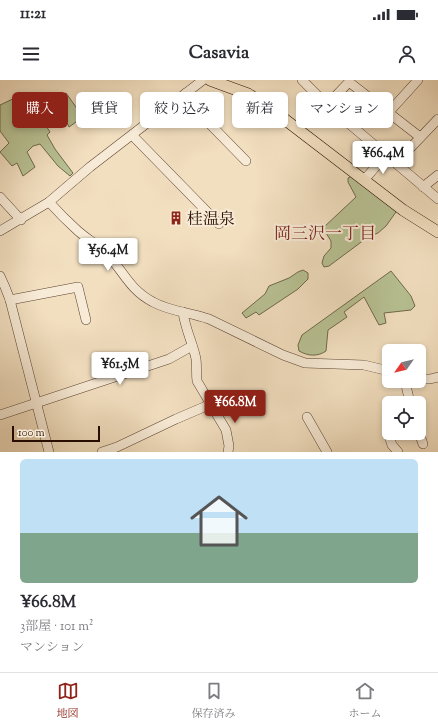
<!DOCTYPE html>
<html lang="ja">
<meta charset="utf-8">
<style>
:root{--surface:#fff;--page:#f2f2f3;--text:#2b2b33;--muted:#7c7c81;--line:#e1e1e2;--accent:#8f2418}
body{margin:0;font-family:"Sorts Mill Goudy","Noto Serif JP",serif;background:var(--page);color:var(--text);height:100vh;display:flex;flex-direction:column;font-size:15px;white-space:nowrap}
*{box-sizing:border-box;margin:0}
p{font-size:13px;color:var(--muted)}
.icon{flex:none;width:22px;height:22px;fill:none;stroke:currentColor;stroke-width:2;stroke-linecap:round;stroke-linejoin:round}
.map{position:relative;height:372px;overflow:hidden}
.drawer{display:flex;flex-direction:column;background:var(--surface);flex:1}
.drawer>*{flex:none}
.banner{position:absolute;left:12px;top:12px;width:414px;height:36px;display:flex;gap:8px}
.needle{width:26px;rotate:236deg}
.tools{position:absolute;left:382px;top:264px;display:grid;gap:8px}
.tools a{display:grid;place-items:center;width:44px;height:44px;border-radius:6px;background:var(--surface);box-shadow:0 2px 6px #0003;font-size:20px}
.scale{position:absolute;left:12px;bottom:10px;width:88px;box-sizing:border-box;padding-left:4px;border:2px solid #290e00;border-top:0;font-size:11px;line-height:14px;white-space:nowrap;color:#290e00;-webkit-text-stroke:3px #f7ead6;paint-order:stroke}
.price{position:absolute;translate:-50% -34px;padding:0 9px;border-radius:4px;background:#fff;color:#222;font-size:13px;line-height:26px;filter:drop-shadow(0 1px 2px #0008)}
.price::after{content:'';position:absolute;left:50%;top:24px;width:12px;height:9px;margin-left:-6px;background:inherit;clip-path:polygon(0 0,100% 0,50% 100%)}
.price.on{background:var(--accent);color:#fff}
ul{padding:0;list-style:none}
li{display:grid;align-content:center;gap:8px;height:212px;padding:0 20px}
li span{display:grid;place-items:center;height:124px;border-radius:6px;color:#555}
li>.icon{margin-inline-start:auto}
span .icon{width:72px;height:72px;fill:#fffc;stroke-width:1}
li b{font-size:17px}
.pill{padding:0 14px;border-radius:6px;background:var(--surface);box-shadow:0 2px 6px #0003;font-size:14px;line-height:36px}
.pill.on{background:var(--accent);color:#fff}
.status{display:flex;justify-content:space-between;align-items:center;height:28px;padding:0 20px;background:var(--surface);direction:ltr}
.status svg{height:11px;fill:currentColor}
header{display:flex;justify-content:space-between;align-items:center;height:52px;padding:0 20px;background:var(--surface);font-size:18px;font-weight:700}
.menu{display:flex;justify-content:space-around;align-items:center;height:56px;border-top:1px solid var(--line);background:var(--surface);font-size:11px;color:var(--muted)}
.menu a{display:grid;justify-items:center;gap:2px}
.menu .on{color:var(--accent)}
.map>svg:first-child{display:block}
.green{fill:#b8c294;stroke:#70684a}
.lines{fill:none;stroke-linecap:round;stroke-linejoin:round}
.minor-casing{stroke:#5b4230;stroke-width:10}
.major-casing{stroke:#290e00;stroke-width:12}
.minor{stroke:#f7ead6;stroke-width:9}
.major{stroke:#f2dfc0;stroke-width:11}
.labels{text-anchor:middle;stroke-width:4;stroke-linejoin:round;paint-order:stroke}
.poi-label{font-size:16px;fill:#290e00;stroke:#f7ead6;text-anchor:start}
.neighbourhood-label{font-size:17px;fill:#7a1f14;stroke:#f7ead6}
</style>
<div class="status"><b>11:21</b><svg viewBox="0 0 49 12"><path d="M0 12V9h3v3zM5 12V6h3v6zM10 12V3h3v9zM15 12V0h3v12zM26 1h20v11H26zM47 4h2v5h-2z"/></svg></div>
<header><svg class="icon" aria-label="menu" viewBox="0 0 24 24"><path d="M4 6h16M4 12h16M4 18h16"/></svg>Casavia<svg class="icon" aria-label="person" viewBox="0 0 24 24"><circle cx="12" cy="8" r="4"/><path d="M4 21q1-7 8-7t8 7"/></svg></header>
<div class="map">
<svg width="438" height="372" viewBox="0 0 438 372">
<rect width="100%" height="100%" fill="#f2dfc0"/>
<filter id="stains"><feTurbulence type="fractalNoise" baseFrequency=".005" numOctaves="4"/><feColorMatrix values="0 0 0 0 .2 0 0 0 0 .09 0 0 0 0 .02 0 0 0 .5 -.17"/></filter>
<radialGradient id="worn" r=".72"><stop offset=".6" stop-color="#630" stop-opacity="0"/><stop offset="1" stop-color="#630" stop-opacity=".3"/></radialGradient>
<g class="green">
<polygon points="66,13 83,37 69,47 56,20"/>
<polygon points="17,17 27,17 50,52 47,55 55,69 73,93 70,96 58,86 40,64 33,66 27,72 35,87 23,96 17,83 12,86 0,72 9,63 0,51 0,25"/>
<polygon points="352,96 395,129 396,132 386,146 378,153 368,157 329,186 324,187 322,183 324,176 331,168 331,161 323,148 356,117 348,102 348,98"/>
<polygon points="303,190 308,193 308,199 298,209 259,235 256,232 246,238 242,233 265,214 269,206 289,198 298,192"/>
<path d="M 391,191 L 411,216 L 415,226 L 411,230 L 384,233 L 386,243 L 379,245 L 364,217 L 344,232 L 347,237 L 328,250 L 326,271 C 317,277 308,276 299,271 L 298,265 L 302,255 Z"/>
</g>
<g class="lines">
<g class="minor-casing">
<g id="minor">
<polyline points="302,0 327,25 438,119"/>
<polyline points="186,13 201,35 246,81"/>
<polyline points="327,25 349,2 420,57"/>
<polyline points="389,32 418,0"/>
<polyline points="132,55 219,144"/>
<polyline points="396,83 438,39"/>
<polyline points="364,100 386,75"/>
<polyline points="423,107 438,95"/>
<polyline points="0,117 21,140"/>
<path d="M 49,122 C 58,132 68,142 78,151 C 86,158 96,164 104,171 C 123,189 128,209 153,222 C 171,232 190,232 209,239 L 283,275 L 305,283 L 364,285 L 389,291"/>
<polyline points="0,151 49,122 90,87 203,0"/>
<polyline points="0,196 5,207 10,220 49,372"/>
<polyline points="10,220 78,207 86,240"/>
<path d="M 183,232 C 185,249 193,263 196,279 C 197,286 196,293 197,301 L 226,350 L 229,366 L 228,372"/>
<polyline points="419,299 430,299 438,297"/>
<polyline points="405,301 410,323"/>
<polyline points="0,335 169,279 192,266"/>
<polyline points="307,337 327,372"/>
<polyline points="388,353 392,365 398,372"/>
<polyline points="419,353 423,364"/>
<polyline points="102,372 117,367 176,339 211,324"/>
</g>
</g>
<g class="major-casing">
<polyline id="major" points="210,0 248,14 266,25 403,130 438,152"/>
</g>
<use href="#minor" class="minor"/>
<use href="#major" class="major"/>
</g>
<defs>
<g id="building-bare" transform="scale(1.08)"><path d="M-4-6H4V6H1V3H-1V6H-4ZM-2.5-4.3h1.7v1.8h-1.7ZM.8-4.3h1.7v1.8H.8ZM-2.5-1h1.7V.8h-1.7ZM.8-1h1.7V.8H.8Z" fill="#8f2418" stroke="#f7ead6" stroke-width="2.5" paint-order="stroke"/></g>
</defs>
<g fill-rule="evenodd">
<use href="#building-bare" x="176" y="138"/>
</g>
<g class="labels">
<g class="poi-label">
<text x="187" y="144">桂温泉</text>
</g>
<g class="neighbourhood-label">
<text x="325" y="159">岡三沢一丁目</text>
</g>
</g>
<rect width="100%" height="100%" filter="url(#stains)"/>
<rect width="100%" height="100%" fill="url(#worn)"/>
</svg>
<div class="tools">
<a><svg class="needle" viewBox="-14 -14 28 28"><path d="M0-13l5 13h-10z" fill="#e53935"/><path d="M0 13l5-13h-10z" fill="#7c7c81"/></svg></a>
<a><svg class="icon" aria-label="locate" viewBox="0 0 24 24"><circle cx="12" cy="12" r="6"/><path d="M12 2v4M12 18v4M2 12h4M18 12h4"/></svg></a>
</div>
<div class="scale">100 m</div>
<b class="price" style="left:383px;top:95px">¥66.4M</b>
<b class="price" style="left:108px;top:192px">¥56.4M</b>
<b class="price" style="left:120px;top:306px">¥61.5M</b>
<b class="price on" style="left:235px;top:344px">¥66.8M</b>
<div class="banner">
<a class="pill on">購入</a>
<a class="pill">賃貸</a>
<a class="pill">絞り込み</a>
<a class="pill">新着</a>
<a class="pill">マンション</a>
</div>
</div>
<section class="drawer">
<ul>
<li><span style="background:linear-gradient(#bfe0f5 60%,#7fa58c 0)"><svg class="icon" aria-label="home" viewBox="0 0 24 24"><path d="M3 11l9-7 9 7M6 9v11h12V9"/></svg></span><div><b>¥66.8M</b><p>3部屋 · 101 m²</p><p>マンション</p></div></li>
</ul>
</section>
<nav class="menu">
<a class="on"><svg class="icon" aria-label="map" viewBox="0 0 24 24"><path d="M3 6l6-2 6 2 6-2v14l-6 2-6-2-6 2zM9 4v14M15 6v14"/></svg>地図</a>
<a><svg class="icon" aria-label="saved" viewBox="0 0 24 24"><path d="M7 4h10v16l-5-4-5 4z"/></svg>保存済み</a>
<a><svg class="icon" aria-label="home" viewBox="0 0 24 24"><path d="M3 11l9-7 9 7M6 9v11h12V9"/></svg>ホーム</a>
</nav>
